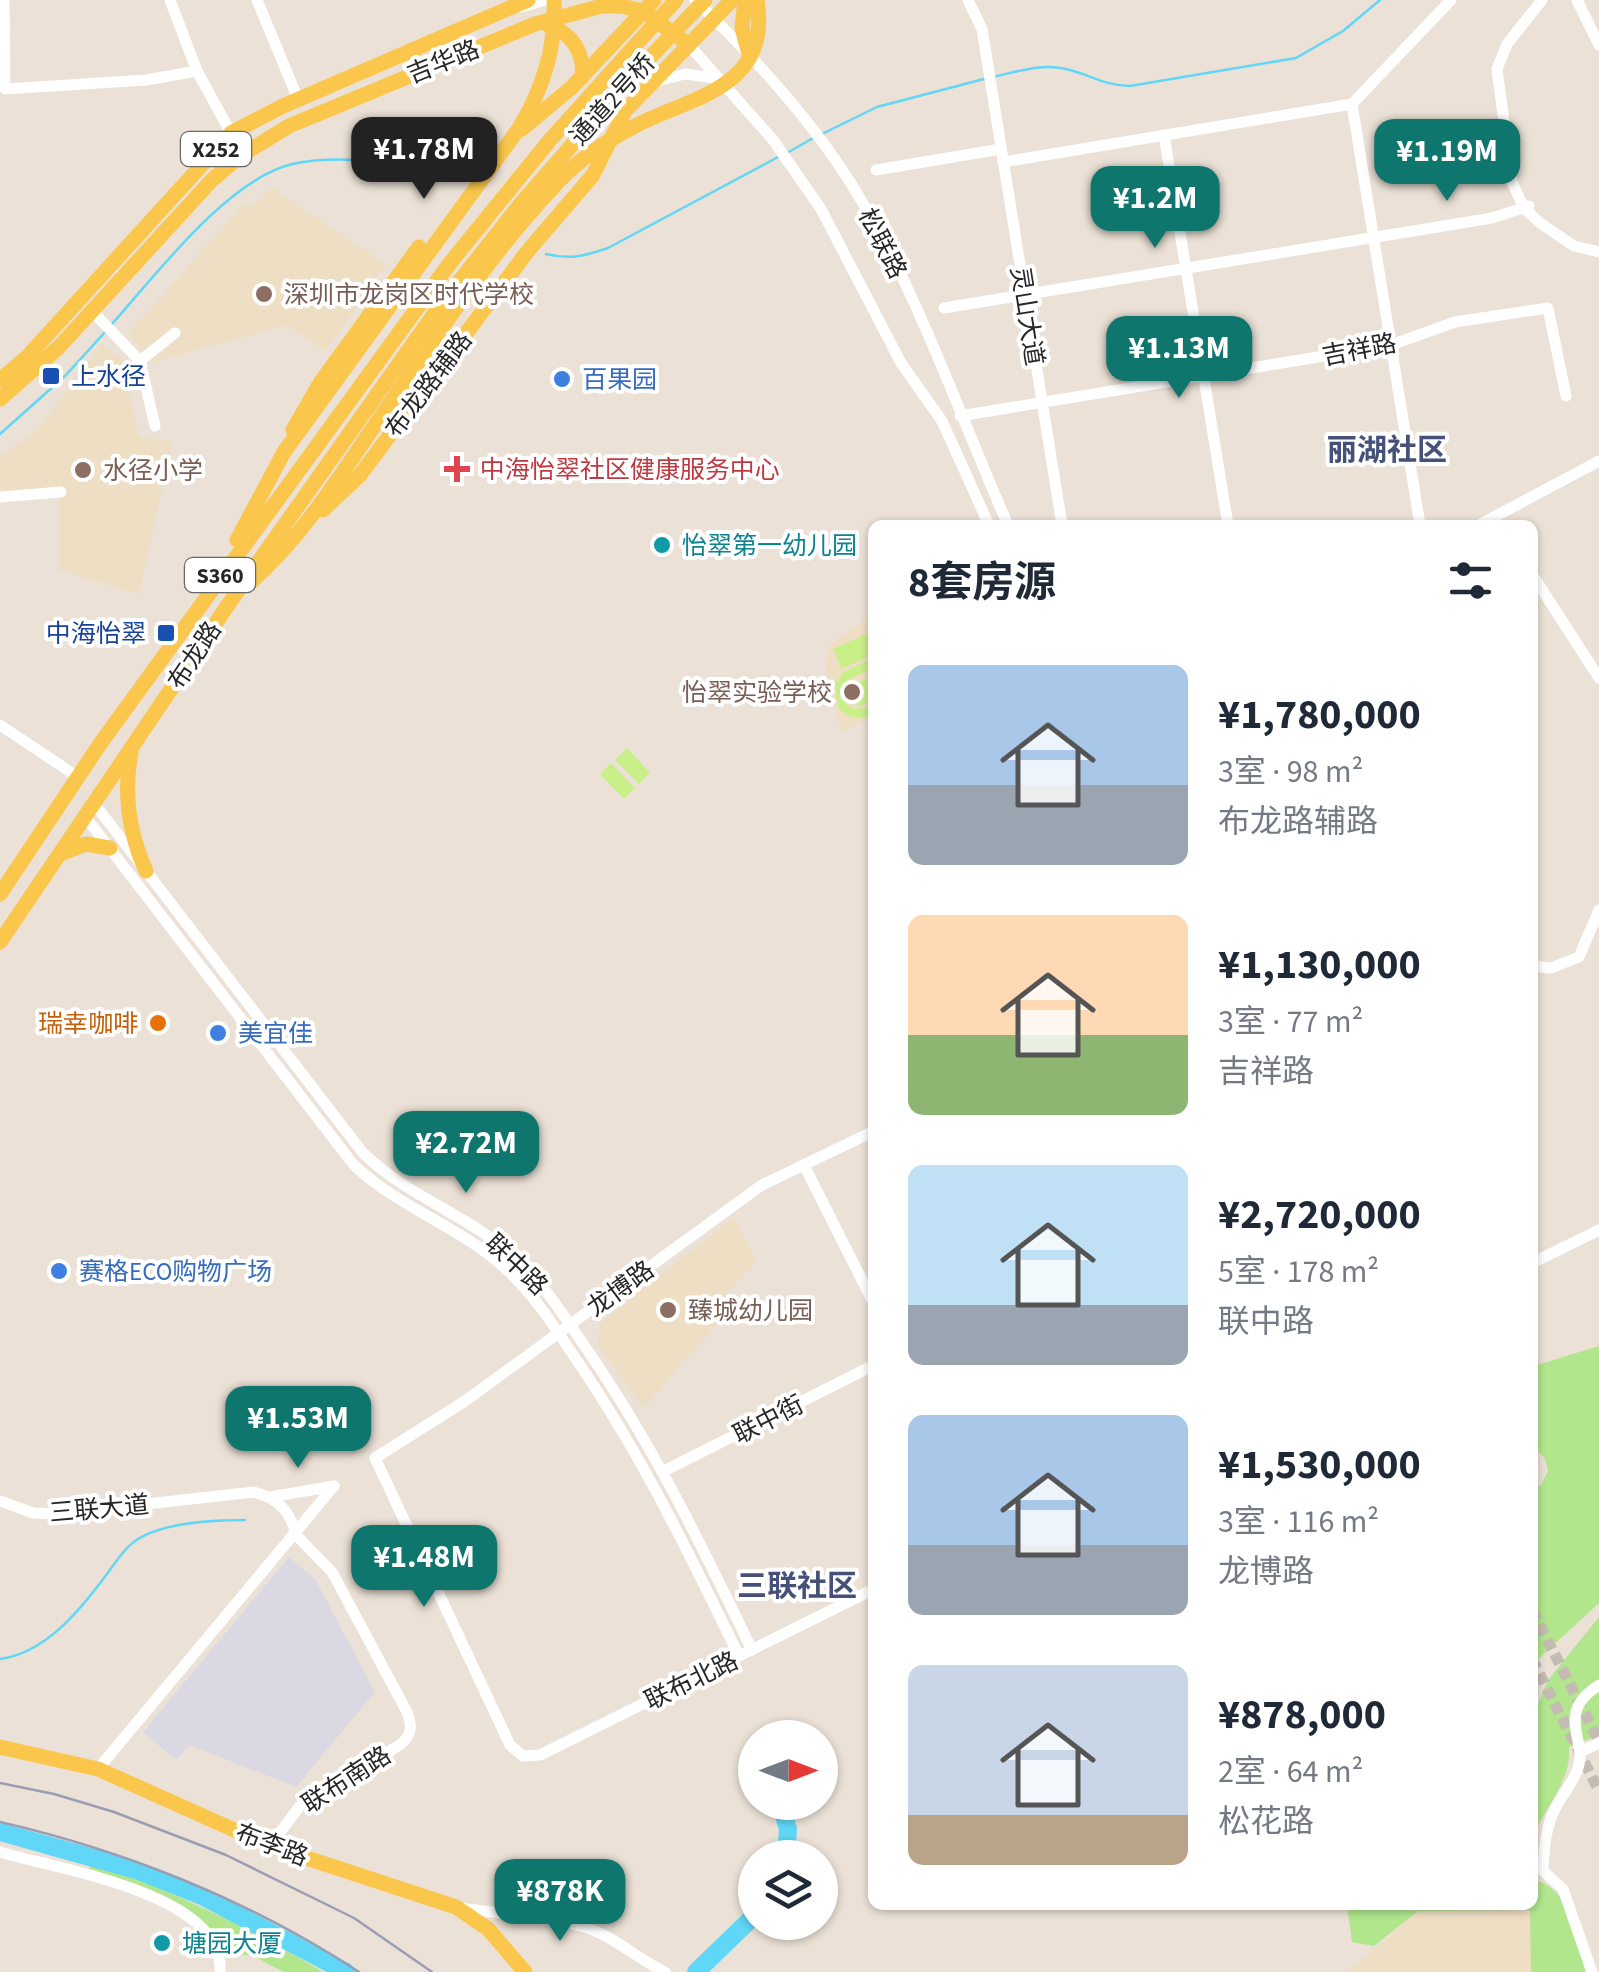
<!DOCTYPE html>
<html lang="zh">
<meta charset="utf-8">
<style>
:root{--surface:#fff;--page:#f6f6f7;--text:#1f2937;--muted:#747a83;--accent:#0f766e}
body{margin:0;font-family:"Source Sans 3","Noto Sans SC",sans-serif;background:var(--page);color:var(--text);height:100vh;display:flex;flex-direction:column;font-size:38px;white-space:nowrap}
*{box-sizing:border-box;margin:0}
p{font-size:32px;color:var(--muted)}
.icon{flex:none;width:55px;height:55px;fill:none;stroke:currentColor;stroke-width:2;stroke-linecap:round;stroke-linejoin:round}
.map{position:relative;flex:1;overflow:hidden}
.drawer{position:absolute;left:868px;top:520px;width:670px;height:1390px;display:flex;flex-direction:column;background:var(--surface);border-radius:15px;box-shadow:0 2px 8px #0004}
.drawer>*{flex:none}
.needle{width:65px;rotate:90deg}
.buttons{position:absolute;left:738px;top:1720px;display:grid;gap:20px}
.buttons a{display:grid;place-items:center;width:100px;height:100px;border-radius:50%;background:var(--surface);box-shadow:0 2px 8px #0004;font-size:50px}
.price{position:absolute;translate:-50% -85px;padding:0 22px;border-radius:20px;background:var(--accent);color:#fff;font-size:32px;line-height:65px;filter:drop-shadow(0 2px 5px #0008)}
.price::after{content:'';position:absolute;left:50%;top:60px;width:30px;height:22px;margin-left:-15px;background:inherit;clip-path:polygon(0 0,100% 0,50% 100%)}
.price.selected{background:#222;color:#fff}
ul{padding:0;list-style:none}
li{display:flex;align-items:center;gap:30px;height:250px;padding:0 40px}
li span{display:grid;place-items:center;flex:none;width:280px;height:200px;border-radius:15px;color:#555}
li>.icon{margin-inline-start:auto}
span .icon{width:120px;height:120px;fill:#fffc;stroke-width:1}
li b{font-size:42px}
h2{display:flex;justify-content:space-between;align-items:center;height:120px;padding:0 40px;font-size:42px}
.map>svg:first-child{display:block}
.industrial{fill:#dad8e2}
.education{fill:#eedec3}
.green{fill:#b1e68d}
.pitch{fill:#c9ef88}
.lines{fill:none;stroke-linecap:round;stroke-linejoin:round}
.stream{stroke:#60d7f6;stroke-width:2.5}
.river{stroke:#60d7f6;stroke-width:18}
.minor-tunnel{stroke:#c4bcb3;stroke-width:11;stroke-dasharray:11 5.5;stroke-linecap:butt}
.minor{stroke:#fff;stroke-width:11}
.major{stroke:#fac74c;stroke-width:15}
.rail{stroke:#999eb3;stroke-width:2.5}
.education-dot{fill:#8d6e63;stroke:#fff;stroke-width:4}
.transit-dot{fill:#1a4fb4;stroke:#fff;stroke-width:4}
.shop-dot{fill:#3f7fe0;stroke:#fff;stroke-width:4}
.health-dot{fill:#e0444e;stroke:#fff;stroke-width:4}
.culture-dot{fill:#0f9aa8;stroke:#fff;stroke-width:4}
.food-dot{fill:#e8710a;stroke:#fff;stroke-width:4}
.labels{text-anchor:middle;stroke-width:8;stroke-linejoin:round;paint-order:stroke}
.shield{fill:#fff;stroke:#676767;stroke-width:2.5}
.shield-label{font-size:22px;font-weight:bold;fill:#262626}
.street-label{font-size:25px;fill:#262626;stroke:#fff}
.education-label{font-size:25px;fill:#785e54;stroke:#fff;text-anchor:start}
.transit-label{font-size:25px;fill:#164399;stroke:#fff;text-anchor:start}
.shop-label{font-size:25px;fill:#366cbe;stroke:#fff;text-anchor:start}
.health-label{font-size:25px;fill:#be3a42;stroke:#fff;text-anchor:start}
.culture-label{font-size:25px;fill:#0d838f;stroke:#fff;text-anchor:start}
.food-label{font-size:25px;fill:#c56008;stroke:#fff;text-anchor:end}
.quarter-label{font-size:30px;font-weight:bold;fill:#455179;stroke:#fff}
</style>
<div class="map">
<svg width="1599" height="1972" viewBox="0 0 1599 1972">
<rect width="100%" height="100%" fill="#ebe1d6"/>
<polygon class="industrial" points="289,1557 315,1579 375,1692 296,1787 190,1745 176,1760 143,1732"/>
<g class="education">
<polygon points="271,187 386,264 325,352 288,325 152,362 128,334 245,203 253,208"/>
<polygon points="102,344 121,358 139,437 173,441 139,594 59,570 59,497 0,503 0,457 38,429"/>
<polygon points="872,615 872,718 841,733 825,666 830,644"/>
<polygon points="734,1217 756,1262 718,1300 720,1320 643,1408 598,1345 600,1324"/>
<polygon points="1531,1910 1531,1972 1348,1972 1418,1911"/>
</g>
<g class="green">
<polygon points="1599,1346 1599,1603 1533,1664 1533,1489 1541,1485 1548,1471 1545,1459 1533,1445 1533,1364 1537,1365"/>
<path d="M 1599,1617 L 1599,1735 L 1569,1747 C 1572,1776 1549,1805 1535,1830 L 1532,1718 L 1548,1680 Z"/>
<path d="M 93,1861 C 174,1893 249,1927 323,1972 L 284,1972 L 255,1957 L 223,1950 L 206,1924 L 171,1901 L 89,1869 Z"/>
<path d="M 1533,1880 C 1572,1887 1576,1939 1586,1972 L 1531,1972 L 1530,1910 L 1418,1911 L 1374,1946 L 1352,1942 L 1347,1905 L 1532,1905 Z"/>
</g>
<g class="pitch">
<polygon points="869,633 872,654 842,669 833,649"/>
<path d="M 872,658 L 872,668 L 848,680 L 842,693 C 845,710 858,712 872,706 L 872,715 C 858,721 848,718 838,707 L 835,685 L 842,673 Z"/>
<polygon points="872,676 872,700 858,707 849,687"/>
<polygon points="627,748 650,773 639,784 615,760"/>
<polygon points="611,763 635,788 624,799 600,774"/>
</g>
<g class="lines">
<g class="stream">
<path d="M 992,77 C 1017,72 1041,63 1066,69 C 1089,74 1105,86 1130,86 L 1296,58 L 1343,31 L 1380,0"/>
<polyline points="822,134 877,107 984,79"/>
<polyline points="787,153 815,137"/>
<path d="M 546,254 C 570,260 585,256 608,248 L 780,156"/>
<path d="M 111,325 C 156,275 227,180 292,164 C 312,160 334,159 353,160 C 385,161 414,166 442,180"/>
<polyline points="0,434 65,376 106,331"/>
<path d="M 0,1659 C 46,1653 81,1609 107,1574 C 116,1562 125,1547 138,1539 C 166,1522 213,1520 245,1520"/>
</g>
<g class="river">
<polyline points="782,1809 788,1829 786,1858"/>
<polyline points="0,1832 136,1870 204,1897 346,1972"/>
<polyline points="696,1972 755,1915"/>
</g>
<g class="minor-tunnel">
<polyline points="1532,1610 1599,1741"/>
<polyline points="1532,1659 1599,1791"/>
</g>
<g class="minor">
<polyline points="4,0 5,89 146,80 197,71"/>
<polyline points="170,0 197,71 231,133"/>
<polyline points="257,0 298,99"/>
<path d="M 695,0 C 758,61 820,129 864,205 C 923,306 961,419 1008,525"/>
<polyline points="968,0 982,29 1062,525"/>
<polyline points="1542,0 1507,44 1497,69 1512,182 1524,208 1540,223 1574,246 1599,252"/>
<polyline points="1577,0 1599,45"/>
<polyline points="521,7 546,0"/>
<polyline points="689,45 773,140 821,209 901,363 942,421 989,525"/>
<polyline points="657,81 685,74 716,78"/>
<polyline points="1352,104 1420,525"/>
<polyline points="1164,135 1228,525"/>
<polyline points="1003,162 1352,104 1451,0"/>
<polyline points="876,170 1001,149"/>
<polyline points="944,308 1492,218 1529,206"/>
<polyline points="91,310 140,361 155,426"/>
<polyline points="140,361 175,333"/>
<polyline points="960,416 1391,345 1455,322 1548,308 1566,396"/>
<polyline points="0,497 61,492"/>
<polyline points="1479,525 1599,461"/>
<polyline points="1532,574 1599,678"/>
<polyline points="0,725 78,777"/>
<path d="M 93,802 L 363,1153 C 409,1198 472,1216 519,1261 C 546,1287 566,1319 588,1351 C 654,1447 702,1546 752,1650"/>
<path d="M 84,815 L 353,1164 C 399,1209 462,1226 509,1272 C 537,1298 557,1331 578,1362 C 642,1456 690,1555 739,1656"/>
<polyline points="1532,966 1551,968 1579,957 1599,910"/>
<polyline points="872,1132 762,1185 465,1401 375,1458 510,1745 523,1756 540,1755 872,1590"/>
<polyline points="804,1165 872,1300"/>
<polyline points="1532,1263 1599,1230"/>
<polyline points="664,1471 872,1366"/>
<polyline points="270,1497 334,1486"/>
<path d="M 0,1501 L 33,1513 L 57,1514 L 254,1492 C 278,1498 291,1512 296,1535"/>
<polyline points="1582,1751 1599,1743"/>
<polyline points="98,1769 334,1486"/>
<path d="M 270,1846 L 299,1807 L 401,1744 C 413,1734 412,1724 406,1710 L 332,1572 L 296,1535"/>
<path d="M 0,1852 C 55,1869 226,1893 220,1972"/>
<path d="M 460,1908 C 500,1914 545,1916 584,1927 C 614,1936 637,1959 665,1972"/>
<path d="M 1592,1972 L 1563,1889 L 1543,1871 C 1544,1849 1545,1829 1555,1809 C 1562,1795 1573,1783 1578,1768 C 1588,1739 1554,1714 1599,1685"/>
</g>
<g class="major">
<polyline points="745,0 742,28 749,54"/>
<path d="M 548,25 C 572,33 585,53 582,77"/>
<polyline points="522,129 572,87 654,0"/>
<polyline points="0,380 27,357 231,133 283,106 528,0"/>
<polyline points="0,399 59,347 211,181 240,156 289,126 535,24 602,6 621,6 643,11 689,45"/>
<polyline points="293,430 320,383 419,247"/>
<polyline points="323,510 360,475 527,252 593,175 625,111 732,0"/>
<path d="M 237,540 L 284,452 L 520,127 C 544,86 556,47 554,0"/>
<path d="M 251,582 C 300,539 336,482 373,428 C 431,344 488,255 560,180 C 580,159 606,141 633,127 C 689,97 772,90 757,0"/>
<path d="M 131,753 C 123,794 129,833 146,871"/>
<polyline points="60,854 86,844 110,848"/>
<polyline points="0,894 100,744 450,263 550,140 676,0"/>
<polyline points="0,942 230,602 439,307 523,201 637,71 705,0"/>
<polyline points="0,1747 98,1769 270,1846 456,1907 488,1929 525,1972"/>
</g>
<g class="rail">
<polyline points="0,1783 54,1794 114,1812 226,1855 354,1918 432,1972"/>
<path d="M 0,1822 C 126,1851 251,1901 359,1972"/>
</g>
</g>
<g class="education-dot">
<circle cx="264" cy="294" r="10"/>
<circle cx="83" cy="470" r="10"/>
<circle cx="852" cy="692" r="10"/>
<circle cx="668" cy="1310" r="10"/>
</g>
<g class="transit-dot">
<rect x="41" y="366" width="20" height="20" rx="5"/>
<rect x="156" y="623" width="20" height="20" rx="5"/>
</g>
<g class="shop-dot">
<circle cx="562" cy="379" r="10"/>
<circle cx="218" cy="1033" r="10"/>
<circle cx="59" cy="1271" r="10"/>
</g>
<path class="health-dot" d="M452 454h10v10h10v10h-10v10h-10v-10h-10v-10h10z"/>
<g class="culture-dot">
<circle cx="662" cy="545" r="10"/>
<circle cx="162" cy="1943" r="10"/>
</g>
<circle class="food-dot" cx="158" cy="1023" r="10"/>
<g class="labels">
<g class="shield">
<rect x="181" y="132" width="70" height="34" rx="8"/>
<rect x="185" y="558" width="70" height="34" rx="8"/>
</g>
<g class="shield-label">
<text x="216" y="157">X252</text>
<text x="220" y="583">S360</text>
</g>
<g class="street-label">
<text transform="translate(443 61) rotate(-22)" y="9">吉华路</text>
<text transform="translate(612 99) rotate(-48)" y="9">通道2号桥</text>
<text transform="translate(883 243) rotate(63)" y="9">松联路</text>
<text transform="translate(1028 316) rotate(81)" y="9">灵山大道</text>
<text transform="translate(1359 349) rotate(-11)" y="9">吉祥路</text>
<text transform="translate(428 384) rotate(-53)" y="9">布龙路辅路</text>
<text transform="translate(194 655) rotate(-57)" y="9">布龙路</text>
<text transform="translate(517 1264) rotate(44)" y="9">联中路</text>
<text transform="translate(620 1288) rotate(-36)" y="9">龙博路</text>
<text transform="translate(768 1419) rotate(-27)" y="9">联中街</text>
<text transform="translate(99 1508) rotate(-5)" y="9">三联大道</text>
<text transform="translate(691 1680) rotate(-26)" y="9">联布北路</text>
<text transform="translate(346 1779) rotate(-33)" y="9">联布南路</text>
<text transform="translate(272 1844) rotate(21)" y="9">布李路</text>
</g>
<g class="education-label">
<text x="284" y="303">深圳市龙岗区时代学校</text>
<text x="103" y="479">水径小学</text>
<text x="832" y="701" text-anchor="end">怡翠实验学校</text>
<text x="688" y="1319">臻城幼儿园</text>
</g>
<g class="transit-label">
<text x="71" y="385">上水径</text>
<text x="146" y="642" text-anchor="end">中海怡翠</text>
</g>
<g class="shop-label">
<text x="582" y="388">百果园</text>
<text x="238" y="1042">美宜佳</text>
<text x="79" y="1280">赛格ECO购物广场</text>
</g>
<g class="health-label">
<text x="480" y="478">中海怡翠社区健康服务中心</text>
</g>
<g class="culture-label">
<text x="682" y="554">怡翠第一幼儿园</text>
<text x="182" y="1952">塘园大厦</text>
</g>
<g class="food-label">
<text x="138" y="1032">瑞幸咖啡</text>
</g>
<g class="quarter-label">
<text x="1387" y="460">丽湖社区</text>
<text x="797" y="1596">三联社区</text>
</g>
</g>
</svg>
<div class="buttons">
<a><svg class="needle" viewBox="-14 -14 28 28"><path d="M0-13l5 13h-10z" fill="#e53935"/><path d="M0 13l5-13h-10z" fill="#747a83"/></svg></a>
<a><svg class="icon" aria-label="layers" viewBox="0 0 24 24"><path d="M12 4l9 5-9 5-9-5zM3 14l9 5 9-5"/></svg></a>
</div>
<b class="price selected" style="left:424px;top:202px">¥1.78M</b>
<b class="price" style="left:1447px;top:204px">¥1.19M</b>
<b class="price" style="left:1155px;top:251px">¥1.2M</b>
<b class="price" style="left:1179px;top:401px">¥1.13M</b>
<b class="price" style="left:466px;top:1196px">¥2.72M</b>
<b class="price" style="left:298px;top:1471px">¥1.53M</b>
<b class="price" style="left:424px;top:1610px">¥1.48M</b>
<b class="price" style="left:560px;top:1944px">¥878K</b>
<section class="drawer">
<h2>8套房源<svg class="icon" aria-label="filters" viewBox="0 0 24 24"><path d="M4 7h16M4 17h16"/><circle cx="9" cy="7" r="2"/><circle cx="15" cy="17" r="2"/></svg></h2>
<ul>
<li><span style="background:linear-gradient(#a9c7e8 60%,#9aa5b1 0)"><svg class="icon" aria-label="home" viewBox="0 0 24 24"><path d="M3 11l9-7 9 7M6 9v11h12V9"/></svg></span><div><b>¥1,780,000</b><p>3室 · 98 m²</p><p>布龙路辅路</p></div></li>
<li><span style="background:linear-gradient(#ffd9b3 60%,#8fb573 0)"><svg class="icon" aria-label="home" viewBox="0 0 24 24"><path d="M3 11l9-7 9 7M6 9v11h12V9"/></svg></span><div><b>¥1,130,000</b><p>3室 · 77 m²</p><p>吉祥路</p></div></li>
<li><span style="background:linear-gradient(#bfe0f5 70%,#9aa5b1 0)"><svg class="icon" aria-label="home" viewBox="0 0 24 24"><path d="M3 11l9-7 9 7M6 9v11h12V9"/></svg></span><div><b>¥2,720,000</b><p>5室 · 178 m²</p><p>联中路</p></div></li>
<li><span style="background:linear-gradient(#a9c7e8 65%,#9aa5b1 0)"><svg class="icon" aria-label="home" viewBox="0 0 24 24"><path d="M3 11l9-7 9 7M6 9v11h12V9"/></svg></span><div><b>¥1,530,000</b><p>3室 · 116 m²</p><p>龙博路</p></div></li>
<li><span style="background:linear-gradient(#c9d6e8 75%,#b9a48a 0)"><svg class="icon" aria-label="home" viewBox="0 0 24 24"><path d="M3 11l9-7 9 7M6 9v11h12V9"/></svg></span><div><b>¥878,000</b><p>2室 · 64 m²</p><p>松花路</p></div></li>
</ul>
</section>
</div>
